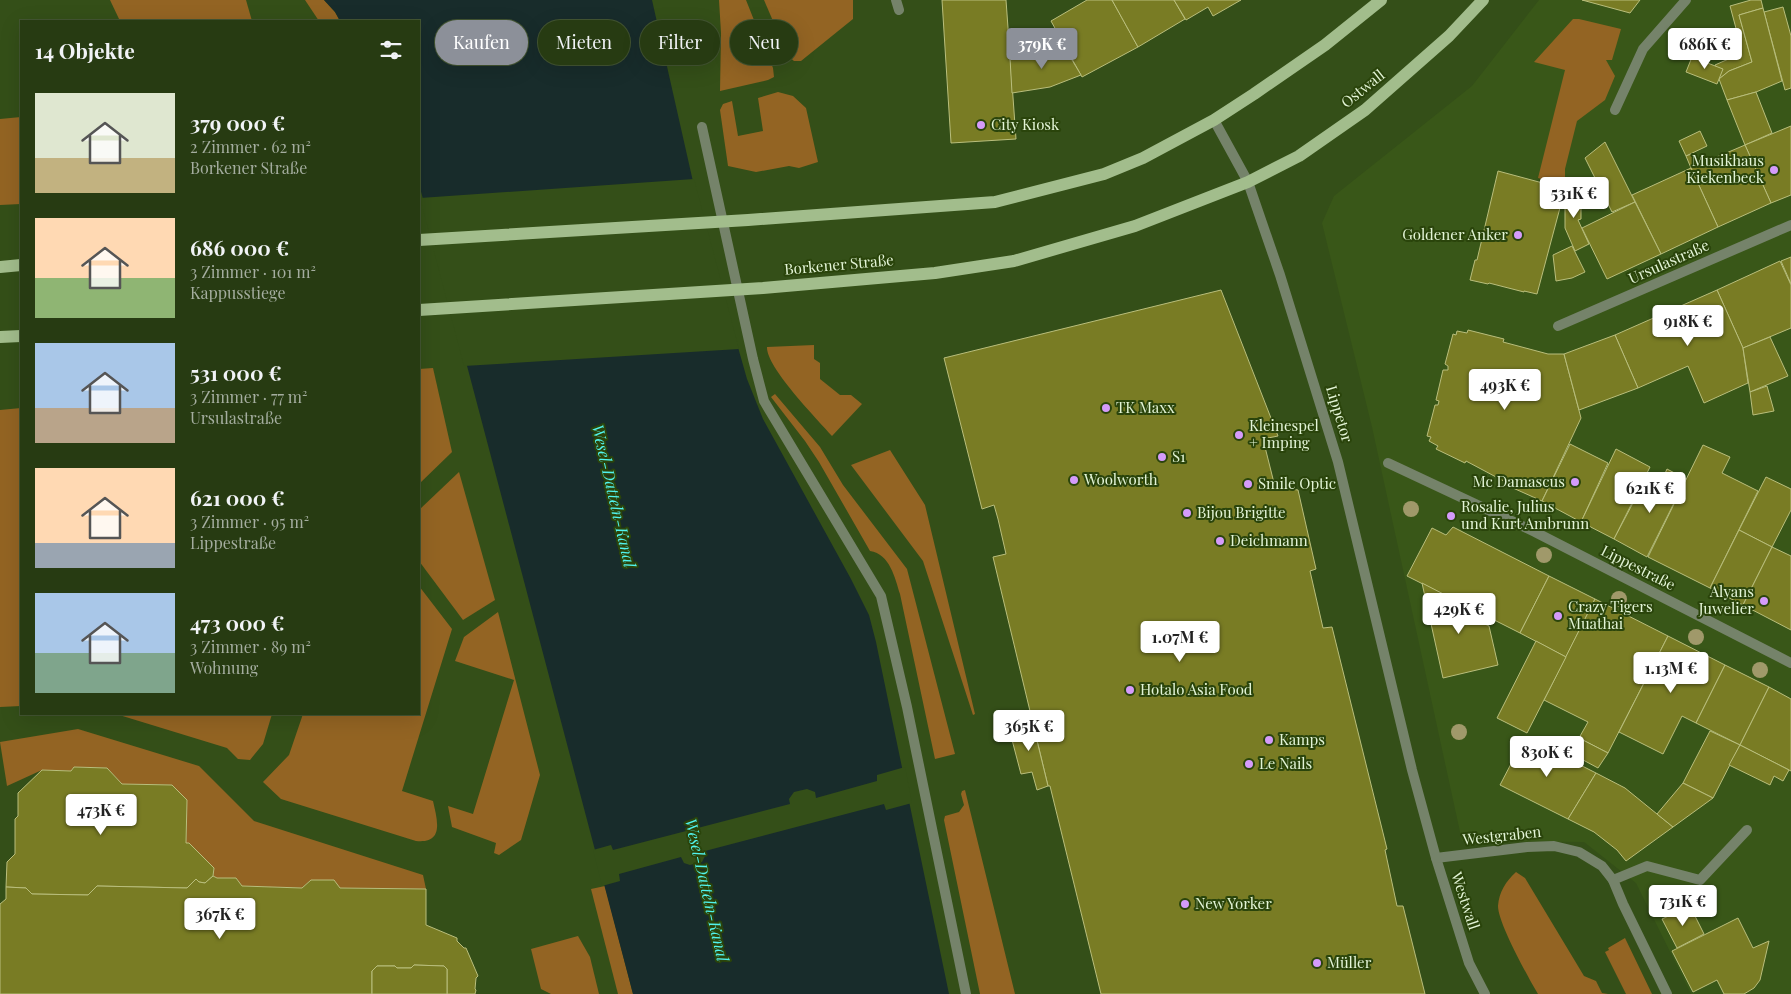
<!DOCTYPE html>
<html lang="de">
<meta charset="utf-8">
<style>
:root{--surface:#273b12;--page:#2f421b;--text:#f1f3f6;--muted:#a4ad9f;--line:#435532;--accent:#8c9099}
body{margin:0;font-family:"Playfair Display",serif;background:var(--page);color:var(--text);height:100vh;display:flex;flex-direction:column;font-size:19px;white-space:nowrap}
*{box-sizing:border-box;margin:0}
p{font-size:16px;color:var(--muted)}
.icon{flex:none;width:28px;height:28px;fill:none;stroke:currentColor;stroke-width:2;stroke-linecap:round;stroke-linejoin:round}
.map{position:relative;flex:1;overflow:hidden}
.panel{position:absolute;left:20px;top:20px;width:400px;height:695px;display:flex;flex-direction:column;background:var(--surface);border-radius:0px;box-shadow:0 5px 20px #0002,0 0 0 1px var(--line)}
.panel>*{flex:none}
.hud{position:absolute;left:435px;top:20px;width:475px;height:45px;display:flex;gap:10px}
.price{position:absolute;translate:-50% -42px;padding:0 11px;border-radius:5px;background:#fff;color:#222;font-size:16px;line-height:32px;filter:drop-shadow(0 1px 2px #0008)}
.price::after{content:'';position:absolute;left:50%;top:30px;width:15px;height:11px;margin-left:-8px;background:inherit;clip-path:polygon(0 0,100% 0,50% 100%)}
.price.on{background:var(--accent);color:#fff}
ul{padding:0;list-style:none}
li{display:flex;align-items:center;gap:15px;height:125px;padding:0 15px}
li span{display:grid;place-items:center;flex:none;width:140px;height:100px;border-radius:0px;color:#555}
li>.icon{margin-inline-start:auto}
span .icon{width:60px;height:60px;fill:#fffc;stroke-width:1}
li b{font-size:21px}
h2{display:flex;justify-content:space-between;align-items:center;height:60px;padding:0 15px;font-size:21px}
.chip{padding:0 18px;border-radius:22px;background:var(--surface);box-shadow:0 5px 20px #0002,0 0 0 1px var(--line);font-size:18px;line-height:45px}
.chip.on{background:var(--accent);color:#fff}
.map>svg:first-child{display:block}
.built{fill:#395718}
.green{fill:#936423}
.water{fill:#182c2b}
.pier{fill:#344f18}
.building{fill:#797c24;stroke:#b9be7c}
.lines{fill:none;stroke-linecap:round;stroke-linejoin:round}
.lane{stroke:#75836a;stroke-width:10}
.street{stroke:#75836a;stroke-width:10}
.primary{stroke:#a2bd8c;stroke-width:12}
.tree{fill:#a0996a}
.poi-dot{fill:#d59bfa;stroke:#2a440b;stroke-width:2}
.labels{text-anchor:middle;stroke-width:4;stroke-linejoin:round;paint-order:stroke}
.street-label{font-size:15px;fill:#e3f4d6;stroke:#2a440b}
.poi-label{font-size:15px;fill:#e3f4d6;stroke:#2a440b;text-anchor:start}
.water-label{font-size:16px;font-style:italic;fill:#51f3ed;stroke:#2a440b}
</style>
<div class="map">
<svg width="1791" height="994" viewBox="0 0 1791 994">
<rect width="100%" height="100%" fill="#344f18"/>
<polygon class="built" points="1539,0 1791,0 1791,994 1691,994 1636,883 1584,842 1462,841 1372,427 1322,223 1334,196 1472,86"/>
<g class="green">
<polygon points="110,0 246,0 252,21 120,21"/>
<polygon points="305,0 324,0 335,12 340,21 319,21"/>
<polygon points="719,0 746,0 773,68 774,77 768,80 720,91 721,33"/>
<polygon points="764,0 853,0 853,19 801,61 794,61 788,56"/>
<polygon points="1573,19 1579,19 1621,29 1612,60 1606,60 1615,76 1605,100 1577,121 1565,169 1565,186 1538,178 1565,70 1534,62"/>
<polygon points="778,92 793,96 806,108 818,162 799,168 789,166 756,172 728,166 720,110 723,104 732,101 738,136 763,131 758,98"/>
<polygon points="21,117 21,204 0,205 0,119"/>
<path d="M 814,345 L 814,359 L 820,363 L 820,379 L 840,395 L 851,395 L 862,404 L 832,436 C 817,419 766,367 767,347 Z"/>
<polygon points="433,368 452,452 419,484 419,369"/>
<path d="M 775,394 L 820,447 L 843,485 L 907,569 L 955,754 L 935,759 L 900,594 C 895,578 890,554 870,551 L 819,462 L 805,441 L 771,397 Z"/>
<polygon points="21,408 21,445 19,446 21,455 21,706 0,707 0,410"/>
<polygon points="890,450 925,505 975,714 973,715 923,561 851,465"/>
<polygon points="459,472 495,600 463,620 419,561 419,510"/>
<path d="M 419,586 L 452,629 L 402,791 L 433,801 C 437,819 445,844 416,841 L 281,799 L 263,782 L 289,755 L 303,714 L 419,714 Z"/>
<polygon points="498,612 540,775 521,840 499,855 494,853 496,843 452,827 448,806 473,814 514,680 455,661 464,637"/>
<polygon points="116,714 272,714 263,744 250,760 238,759 227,748"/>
<polygon points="78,729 199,766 254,821 423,875 426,889 340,888 333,880 311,880 302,888 242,886 236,878 217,878 213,876 214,868 189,843 186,843 187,800 172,785 122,784 107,768 74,767 71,771 42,770 7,786 0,742"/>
<polygon points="965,790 1015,994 980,994 944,820 945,816 959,812 964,805 961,794 962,791"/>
<path d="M 1516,872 L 1525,878 L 1584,976 L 1596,981 L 1602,993 L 1608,994 L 1538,994 C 1528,977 1498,923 1498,906 C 1499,892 1506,881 1516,872 Z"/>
<polygon points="605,886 633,994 618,994 591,889"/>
<polygon points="578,936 590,957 599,994 551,994 541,989 531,949"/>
<polygon points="1625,938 1652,994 1626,994 1605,952 1609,950 1608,948"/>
</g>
<polygon class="water" points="324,0 652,0 701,217 747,379 763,419 851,579 869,615 876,642 949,994 633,994 419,184 419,21 340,21 335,12"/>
<g class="pier">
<polygon points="694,179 739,349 464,366 420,198"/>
<polygon points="905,767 912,803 886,810 884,804 705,851 705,856 702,862 690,865 684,863 681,857 619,874 620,881 602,886 593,850 611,845 613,850 790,804 789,799 794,792 807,789 815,792 816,798 877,781 877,775"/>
</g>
<g class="building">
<polygon points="942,0 1006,0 1016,139 951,143"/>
<polygon points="1087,0 1112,0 1138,47 1082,77 1051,21"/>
<polygon points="1112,0 1174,0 1185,19 1138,47"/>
<polygon points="1174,0 1241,0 1213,16 1208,7 1186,20"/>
<polygon points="1582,0 1640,0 1630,13"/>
<polygon points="1751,0 1761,0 1763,8 1739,15 1752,62 1729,71 1719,79 1715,65 1733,57 1741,47 1730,6"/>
<polygon points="1783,7 1791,36 1791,88 1785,90 1764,12"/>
<polygon points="1763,8 1782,81 1756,92 1727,100 1719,79 1729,71 1752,62 1739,15"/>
<polygon points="1063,45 1081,75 1050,87 1012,93 1010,58 1021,57"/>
<polygon points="1692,57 1723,69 1717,84 1686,72"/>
<polygon points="1756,92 1772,133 1745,145 1727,100"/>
<polygon points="1791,126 1791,195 1771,203 1745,145"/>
<polygon points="1700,131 1707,146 1686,156 1679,141"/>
<polygon points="1605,142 1635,202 1612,212 1585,158"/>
<polygon points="1745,145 1771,203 1718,227 1691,168"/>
<polygon points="1694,153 1699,164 1691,168 1686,156"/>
<polygon points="1691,168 1718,227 1661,254 1632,195"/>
<polygon points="1498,171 1565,189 1537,294 1524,291 1524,292 1489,283 1488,284 1470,280 1475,260 1477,260"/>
<polygon points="1565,189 1581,190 1581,219 1578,220 1589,244 1575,251 1565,228"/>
<polygon points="1635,202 1661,254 1607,279 1582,228"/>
<polygon points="1572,246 1585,272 1572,278 1556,281 1553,255"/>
<polygon points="1791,257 1791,284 1781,261"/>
<polygon points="1780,261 1791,285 1791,328 1743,348 1717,290"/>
<polygon points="1221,290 1278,436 1263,439 1275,487 1298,490 1316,569 1310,571 1323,628 1332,627 1387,849 1385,850 1397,906 1403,906 1425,994 1101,994 1050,786 1048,786 993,557 1006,554 998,519 994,505 982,509 944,358"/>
<polygon points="1717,290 1743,348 1748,383 1704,403 1688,366 1638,388 1615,335"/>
<polygon points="1468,330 1504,339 1503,342 1548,354 1564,354 1581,418 1542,501 1513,488 1513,486 1466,461 1465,463 1436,449 1438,446 1429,441 1431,437 1427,436 1435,405 1438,405 1439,401 1436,400 1443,370 1448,370 1448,366 1445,364 1453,334 1456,335 1457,331 1467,333"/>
<polygon points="1615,335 1638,388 1579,410 1564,354"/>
<polygon points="1770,337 1788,376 1750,392 1743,348"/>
<polygon points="1767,386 1774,411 1753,415 1750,392"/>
<polygon points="1570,444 1608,463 1581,522 1542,501"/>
<polygon points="1703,445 1730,457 1722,473 1758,491 1710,588 1648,557"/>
<polygon points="1616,449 1650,467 1614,539 1581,522"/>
<polygon points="1667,469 1686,479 1647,557 1614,539 1644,482 1658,489"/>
<polygon points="1766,477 1791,489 1791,510 1772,547 1739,530"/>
<polygon points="1453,527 1549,576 1520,633 1407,576 1432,528 1446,535"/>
<polygon points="1739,530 1772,547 1743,605 1710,588"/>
<polygon points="1772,547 1791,556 1791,630 1743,605"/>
<polygon points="1549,576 1595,599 1566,657 1520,633"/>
<polygon points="1422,583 1484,615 1481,622 1489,626 1498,665 1443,678"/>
<polygon points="1595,599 1668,636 1608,753 1579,738 1588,722 1544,700"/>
<polygon points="1668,636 1725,665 1696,723 1682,716 1663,754 1619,732"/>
<polygon points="1536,641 1566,657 1527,733 1497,718"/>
<polygon points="1725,665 1769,687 1740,745 1696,723"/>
<polygon points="1769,687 1791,699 1791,771 1740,745"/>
<polygon points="1030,712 1048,786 1037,790 1032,772 1021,774 1011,736 1023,733 1018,715"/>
<polygon points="1710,731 1740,745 1713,798 1683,783"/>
<polygon points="1525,737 1596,773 1568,819 1500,785"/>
<polygon points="1579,738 1608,753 1598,768 1572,754"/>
<polygon points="1740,745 1789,770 1783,781 1774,776 1770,785 1729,765"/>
<polygon points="74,767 107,768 122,784 172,785 187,800 186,843 189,843 214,868 213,876 205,883 199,882 196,879 187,888 97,886 88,895 32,894 26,888 6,887 7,862 15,854 15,819 18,816 18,793 42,770 71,771"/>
<polygon points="1596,773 1625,788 1673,827 1626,861 1617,850 1594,832 1568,819"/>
<polygon points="1683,783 1713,798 1673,827 1657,814"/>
<polygon points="213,876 217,878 236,878 242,886 302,888 311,880 334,880 340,888 426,889 426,925 457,938 457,941 464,948 466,948 478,976 476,978 475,989 476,990 475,994 447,994 447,969 444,966 414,965 411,968 397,968 395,966 377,966 372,971 372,994 0,994 0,904 6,899 6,887 26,888 32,894 88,895 97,886 187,888 196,879 199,882 205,883"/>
<polygon points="1690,906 1704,934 1677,948 1662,919"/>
<polygon points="1738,918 1753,948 1769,941 1760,980 1754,988 1744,994 1724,994 1717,980 1693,992 1672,951"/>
<polygon points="414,965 444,966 447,969 447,994 372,994 372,971 377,966 395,966 397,968 411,968"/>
</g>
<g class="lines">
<g class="lane">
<polyline points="702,127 753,359 764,401 881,596 907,707 966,994"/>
<polyline points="1613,880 1647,866 1700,880 1747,830"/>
</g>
<g class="street">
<polyline points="896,0 899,10"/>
<polyline points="1615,110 1643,49 1686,0"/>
<polyline points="1214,120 1248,182 1280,275 1338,462 1412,770 1436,858 1469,963 1485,994"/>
<polyline points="1558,326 1791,225"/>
<polyline points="1388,463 1535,532 1791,663"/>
<polyline points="1436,858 1527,847 1554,846 1579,852 1602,866 1613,880 1623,904 1667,994"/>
</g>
<g class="primary">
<polyline points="419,240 748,220 995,202 1104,174 1143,158 1214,120 1254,94 1325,45 1381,0"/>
<polyline points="0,267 21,265"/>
<polyline points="419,310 763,288 935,273 1014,261 1135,226 1248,182 1299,156 1365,110 1449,36 1483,0"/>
<polyline points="0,337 21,336"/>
</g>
</g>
<g class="tree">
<circle cx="1411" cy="509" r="8"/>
<circle cx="1544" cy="555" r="8"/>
<circle cx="1619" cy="599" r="8"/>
<circle cx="1696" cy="637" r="8"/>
<circle cx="1760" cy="670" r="8"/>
<circle cx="1459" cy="732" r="8"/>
</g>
<g class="poi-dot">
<circle cx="981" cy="125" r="5"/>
<circle cx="1774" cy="170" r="5"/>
<circle cx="1518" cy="235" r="5"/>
<circle cx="1106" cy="408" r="5"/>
<circle cx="1239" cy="435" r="5"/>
<circle cx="1162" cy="457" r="5"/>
<circle cx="1074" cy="480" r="5"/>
<circle cx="1575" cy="482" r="5"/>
<circle cx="1248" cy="484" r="5"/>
<circle cx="1187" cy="513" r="5"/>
<circle cx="1451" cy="516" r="5"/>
<circle cx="1220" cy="541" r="5"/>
<circle cx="1764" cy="601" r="5"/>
<circle cx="1558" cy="616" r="5"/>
<circle cx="1130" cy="690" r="5"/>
<circle cx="1269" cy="740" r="5"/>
<circle cx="1249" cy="764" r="5"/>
<circle cx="1185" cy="904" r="5"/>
<circle cx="1317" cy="963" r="5"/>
</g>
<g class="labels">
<g class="street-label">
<text transform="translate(1363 89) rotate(-39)" y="5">Ostwall</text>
<text transform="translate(1669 262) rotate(-24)" y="5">Ursulastraße</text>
<text transform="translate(839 265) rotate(-5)" y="5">Borkener Straße</text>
<text transform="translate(1339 414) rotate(73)" y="5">Lippetor</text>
<text transform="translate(1638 568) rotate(27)" y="5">Lippestraße</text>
<text transform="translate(1502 836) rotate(-6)" y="5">Westgraben</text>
<text transform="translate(1465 901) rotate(72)" y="5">Westwall</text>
</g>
<g class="poi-label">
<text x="991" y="130">City Kiosk</text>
<text x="1764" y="166" text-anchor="end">Musikhaus<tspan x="1764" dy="17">Kiekenbeck</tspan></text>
<text x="1508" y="240" text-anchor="end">Goldener Anker</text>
<text x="1116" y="413">TK Maxx</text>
<text x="1249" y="431">Kleinespel<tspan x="1249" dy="17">+ Imping</tspan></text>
<text x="1172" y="462">S1</text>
<text x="1084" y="485">Woolworth</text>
<text x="1565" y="487" text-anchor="end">Mc Damascus</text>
<text x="1258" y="489">Smile Optic</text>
<text x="1461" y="512">Rosalie, Julius<tspan x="1461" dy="17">und Kurt Ambrunn</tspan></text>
<text x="1197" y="518">Bijou Brigitte</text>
<text x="1230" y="546">Deichmann</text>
<text x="1754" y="597" text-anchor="end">Alyans<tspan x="1754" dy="17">Juwelier</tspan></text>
<text x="1568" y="612">Crazy Tigers<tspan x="1568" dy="17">Muathai</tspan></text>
<text x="1140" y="695">Hotalo Asia Food</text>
<text x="1279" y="745">Kamps</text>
<text x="1259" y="769">Le Nails</text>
<text x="1195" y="909">New Yorker</text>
<text x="1327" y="968">Müller</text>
</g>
<g class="water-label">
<text transform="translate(614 496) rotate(77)" y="6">Wesel-Datteln-Kanal</text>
<text transform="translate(707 890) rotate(77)" y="6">Wesel-Datteln-Kanal</text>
</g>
</g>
</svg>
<b class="price on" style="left:1042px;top:70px">379K €</b>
<b class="price" style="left:1705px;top:70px">686K €</b>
<b class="price" style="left:1574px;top:219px">531K €</b>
<b class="price" style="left:1688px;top:347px">918K €</b>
<b class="price" style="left:1505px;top:411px">493K €</b>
<b class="price" style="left:1650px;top:514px">621K €</b>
<b class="price" style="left:1459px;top:635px">429K €</b>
<b class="price" style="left:1180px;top:663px">1.07M €</b>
<b class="price" style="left:1671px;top:694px">1.13M €</b>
<b class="price" style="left:1029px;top:752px">365K €</b>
<b class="price" style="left:1547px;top:778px">830K €</b>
<b class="price" style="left:101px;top:836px">473K €</b>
<b class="price" style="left:1683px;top:927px">731K €</b>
<b class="price" style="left:220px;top:940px">367K €</b>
<div class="hud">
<a class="chip on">Kaufen</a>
<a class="chip">Mieten</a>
<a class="chip">Filter</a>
<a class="chip">Neu</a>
</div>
<section class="panel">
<h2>14 Objekte<svg class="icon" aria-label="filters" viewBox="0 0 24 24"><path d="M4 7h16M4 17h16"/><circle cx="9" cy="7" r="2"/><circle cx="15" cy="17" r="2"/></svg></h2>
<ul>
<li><span style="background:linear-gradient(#dfe7d0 65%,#c2b280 0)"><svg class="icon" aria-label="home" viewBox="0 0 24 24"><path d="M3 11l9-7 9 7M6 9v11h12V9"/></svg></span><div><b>379 000 €</b><p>2 Zimmer · 62 m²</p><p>Borkener Straße</p></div></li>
<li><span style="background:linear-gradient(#ffd9b3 60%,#8fb573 0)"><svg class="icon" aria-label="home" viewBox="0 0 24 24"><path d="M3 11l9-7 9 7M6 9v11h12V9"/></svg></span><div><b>686 000 €</b><p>3 Zimmer · 101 m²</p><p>Kappusstiege</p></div></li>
<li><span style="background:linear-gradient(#a9c7e8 65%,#b9a48a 0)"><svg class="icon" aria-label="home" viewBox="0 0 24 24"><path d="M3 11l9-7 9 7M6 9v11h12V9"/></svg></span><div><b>531 000 €</b><p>3 Zimmer · 77 m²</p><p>Ursulastraße</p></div></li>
<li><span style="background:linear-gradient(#ffd9b3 75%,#9aa5b1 0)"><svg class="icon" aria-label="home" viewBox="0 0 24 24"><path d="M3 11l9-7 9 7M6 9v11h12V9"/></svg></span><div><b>621 000 €</b><p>3 Zimmer · 95 m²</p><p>Lippestraße</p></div></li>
<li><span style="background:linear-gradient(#a9c7e8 60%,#7fa58c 0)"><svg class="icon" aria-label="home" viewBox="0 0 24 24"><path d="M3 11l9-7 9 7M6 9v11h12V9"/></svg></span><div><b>473 000 €</b><p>3 Zimmer · 89 m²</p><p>Wohnung</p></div></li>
</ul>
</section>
</div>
